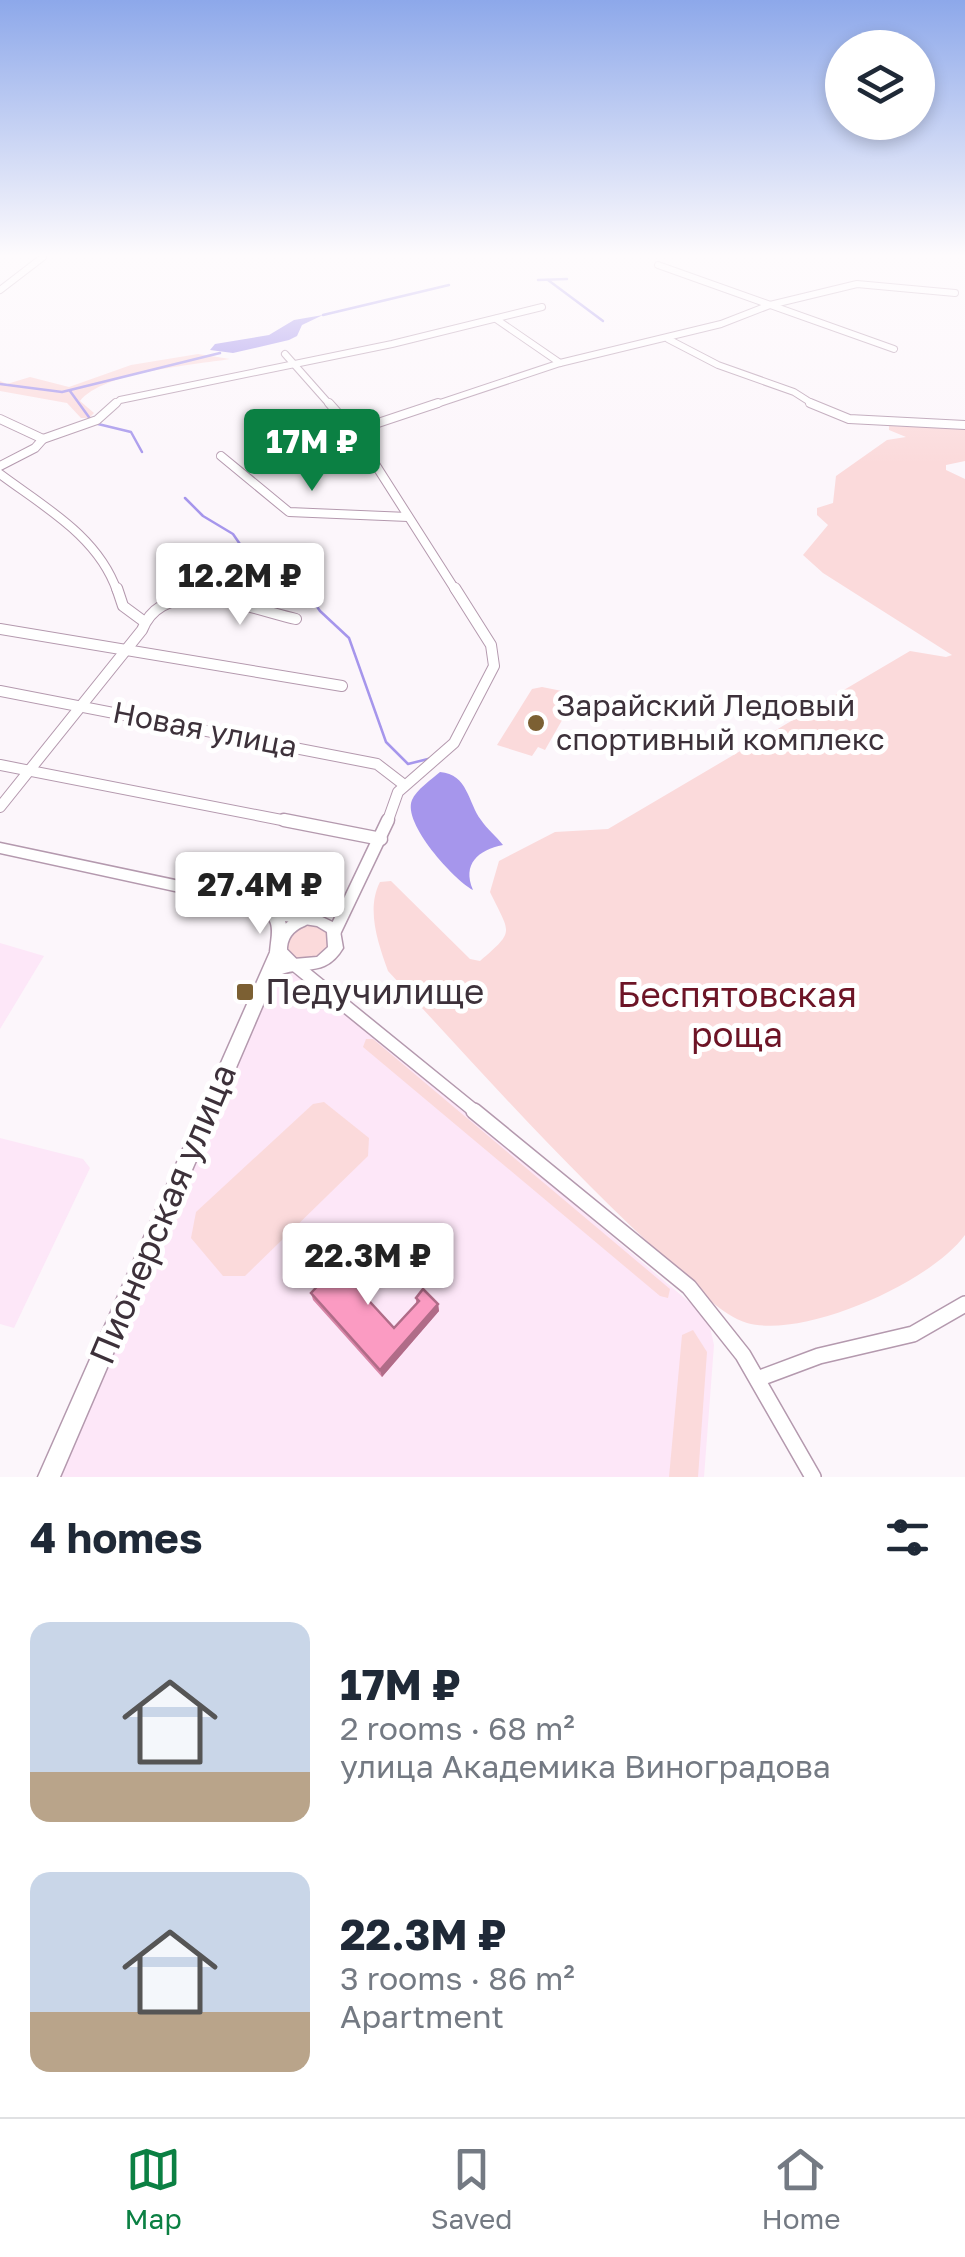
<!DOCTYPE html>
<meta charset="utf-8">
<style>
:root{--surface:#fff;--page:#f2f2f3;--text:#1f2937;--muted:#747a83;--line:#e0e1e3;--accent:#0b8043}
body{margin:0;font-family:"Golos Text",sans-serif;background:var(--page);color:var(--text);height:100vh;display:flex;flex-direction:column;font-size:38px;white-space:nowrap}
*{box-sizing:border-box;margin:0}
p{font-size:32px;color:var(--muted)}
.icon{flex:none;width:55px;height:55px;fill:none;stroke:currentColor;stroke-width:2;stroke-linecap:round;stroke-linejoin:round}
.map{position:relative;height:1477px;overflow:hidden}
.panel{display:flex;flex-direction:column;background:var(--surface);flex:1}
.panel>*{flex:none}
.tools{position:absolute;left:825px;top:30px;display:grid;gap:20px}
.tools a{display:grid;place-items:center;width:110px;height:110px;border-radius:50%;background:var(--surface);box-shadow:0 5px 15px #0003;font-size:50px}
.price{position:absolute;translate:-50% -85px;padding:0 22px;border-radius:10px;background:#fff;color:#222;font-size:32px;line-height:65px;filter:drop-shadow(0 2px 5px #0008)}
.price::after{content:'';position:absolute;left:50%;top:60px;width:30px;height:22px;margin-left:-15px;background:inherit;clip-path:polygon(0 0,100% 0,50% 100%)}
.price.selected{background:var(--accent);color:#fff}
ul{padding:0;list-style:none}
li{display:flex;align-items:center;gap:30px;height:250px;padding:0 30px}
li span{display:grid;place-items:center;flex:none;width:280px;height:200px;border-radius:20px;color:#555}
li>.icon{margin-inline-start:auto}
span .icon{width:120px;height:120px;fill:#fffc;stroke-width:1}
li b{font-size:42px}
h2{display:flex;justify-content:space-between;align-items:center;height:120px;padding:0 30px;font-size:42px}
.tabs{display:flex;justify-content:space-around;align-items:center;height:140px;border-top:2px solid var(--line);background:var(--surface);font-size:28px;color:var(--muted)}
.tabs a{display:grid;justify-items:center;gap:5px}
.tabs .selected{color:var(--accent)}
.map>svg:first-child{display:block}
.built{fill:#fde7f8}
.green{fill:#fbdadb}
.water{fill:#a696ec}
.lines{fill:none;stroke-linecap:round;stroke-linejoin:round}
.stream{stroke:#a696ec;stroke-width:2.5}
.minor-far4-casing{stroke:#b499ae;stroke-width:8}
.minor-far3-casing{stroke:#b499ae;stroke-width:10}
.minor-far2-casing{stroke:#b499ae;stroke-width:12}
.minor-far1-casing{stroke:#b499ae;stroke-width:15}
.minor-casing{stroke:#b499ae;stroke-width:18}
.major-casing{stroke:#b499ae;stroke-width:3}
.minor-far4{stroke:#fff;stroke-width:6}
.minor-far3{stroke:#fff;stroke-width:8}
.minor-far2{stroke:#fff;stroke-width:10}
.minor-far1{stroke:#fff;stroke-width:12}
.minor{stroke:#fff;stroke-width:15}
.major{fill:#fff;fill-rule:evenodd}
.wall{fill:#d885a7}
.shaded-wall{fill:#b06c88}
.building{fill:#fb9bc2;stroke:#b06c88;stroke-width:2.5}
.poi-dot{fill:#7c6033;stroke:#fff;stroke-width:4}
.labels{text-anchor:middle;stroke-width:10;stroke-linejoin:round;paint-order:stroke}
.poi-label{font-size:30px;fill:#3d313a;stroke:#fff;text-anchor:start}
.street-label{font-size:30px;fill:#3d313a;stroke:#fff}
.near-poi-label{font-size:35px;fill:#3d313a;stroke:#fff;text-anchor:start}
.near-park-label{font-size:35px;fill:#6d1426;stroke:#fff}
.near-street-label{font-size:35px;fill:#3d313a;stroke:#fff}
</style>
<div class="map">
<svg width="965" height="1477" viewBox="0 0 965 1477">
<rect width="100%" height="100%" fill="#fcf6fb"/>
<g class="built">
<polygon points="0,943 44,956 0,1029"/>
<polygon points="294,974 379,1039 708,1318 714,1345 704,1477 55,1477 270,985 282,976"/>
<polygon points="0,1138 83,1159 90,1168 14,1328 0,1324"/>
</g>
<g class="green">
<path d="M 198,354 L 230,359 C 193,365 103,372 80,401 L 94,413 L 89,418 L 81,418 L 67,403 L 0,391 L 0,381 L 7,384 L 30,377 L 69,387 L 131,365 Z"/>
<path d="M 889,426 L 965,428 L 965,461 L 946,465 L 946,470 L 965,479 L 965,1235 C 931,1282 805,1339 747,1323 C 720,1315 695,1285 675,1267 C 573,1175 482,1073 388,971 C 378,943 366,909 380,882 L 391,881 L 470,959 L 480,961 C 516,930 510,934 490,892 L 499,861 L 555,832 L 608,829 L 910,651 L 946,657 L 952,655 L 823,573 L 803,555 L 828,525 L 817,515 L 817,508 L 833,503 L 836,476 L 887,440 L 906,437 L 889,430 Z"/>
<polygon points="542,687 567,692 573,701 545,750 538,747 532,756 497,745 532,689"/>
<polygon points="306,925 321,926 330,934 330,946 322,956 302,961 291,955 287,944 293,932"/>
<polygon points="366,1039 373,1039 670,1289 668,1298 660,1296 363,1047"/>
<polygon points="324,1102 369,1138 368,1156 245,1276 223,1276 191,1238 196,1212 313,1104"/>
<polygon points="693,1330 707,1352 698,1477 669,1477 682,1335"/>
</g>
<g class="water">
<polygon points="323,315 302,325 297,336 289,340 233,353 210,350 215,344 269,335 294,320"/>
<path d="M 440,772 C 468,774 468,803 481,820 C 487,829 496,836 503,845 C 478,850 462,864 473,890 C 454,880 402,823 412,800 C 416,790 432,779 440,772 Z"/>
</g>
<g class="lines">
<g class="stream">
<polyline points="538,280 567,279"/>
<polyline points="548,280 603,321"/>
<polyline points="323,315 449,285"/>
<polyline points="0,384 62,392 220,353"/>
<polyline points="70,391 91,420"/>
<polyline points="98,424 131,432 142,452"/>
<polyline points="185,498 203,516 233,534 244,550 289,572"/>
<polyline points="307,592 320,611 349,638 386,742 408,764 432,758"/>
</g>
<g class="minor-far4-casing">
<g id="minor-far4">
<polyline points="658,265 894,349"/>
<polyline points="0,290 43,257"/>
<polyline points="496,319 560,363"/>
<polyline points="668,339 718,365 794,392 816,406"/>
<polyline points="285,354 331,406"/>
<polyline points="113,406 120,400 392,344 542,307"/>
<polyline points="431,406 560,363 721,324 770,305 857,284 955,293"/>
</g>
</g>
<g class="minor-far3-casing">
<g id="minor-far3">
<polyline points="329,403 354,431 456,591"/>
<polyline points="810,403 849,419 965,425"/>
<polyline points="0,419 43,439 35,448 0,466"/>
<polyline points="354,431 438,403"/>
<polyline points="43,439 97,420 116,403"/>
<polyline points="221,456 289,512 408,517"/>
<path d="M 0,474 C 44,507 98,536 117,591"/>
</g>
</g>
<g class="minor-far2-casing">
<g id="minor-far2">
<polyline points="117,588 123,606 142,620"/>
<polyline points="0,629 342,686"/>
<polyline points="0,691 377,764 403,784"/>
<polyline points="0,765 297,823"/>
<path d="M 0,807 L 142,630 C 164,572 251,609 296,619"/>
<polyline points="387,823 398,792 454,743 494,666 491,645 455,588"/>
</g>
</g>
<g class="minor-far1-casing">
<g id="minor-far1">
<polyline points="284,820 381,839"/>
<polyline points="335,931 388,820"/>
<path d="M 293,964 L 281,952 C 280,936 288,926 303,920"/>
<polyline points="296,966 477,1113"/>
</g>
</g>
<g class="minor-casing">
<g id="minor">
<polyline points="474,1111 689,1287 743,1355 813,1477"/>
<polyline points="760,1378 819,1356 913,1334 965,1304"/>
</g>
</g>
<g class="major-casing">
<path id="major" d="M 0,843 L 260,898 L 282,908 L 318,915 L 339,925 L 343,948 C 324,980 302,963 275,977 L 60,1477 L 38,1477 L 270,952 C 272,930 277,921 257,909 L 0,853 ZM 285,921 L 317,926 L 327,932 L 328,947 L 317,957 L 282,960 C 287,949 289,932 285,921 Z"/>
</g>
<use href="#minor-far4" class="minor-far4"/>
<use href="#minor-far3" class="minor-far3"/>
<use href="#minor-far2" class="minor-far2"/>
<use href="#minor-far1" class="minor-far1"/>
<use href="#minor" class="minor"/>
<use href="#major" class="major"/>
</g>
<polygon class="wall" points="384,1252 353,1284 394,1328 416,1304 416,1298 438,1304 439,1311 382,1377 313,1300 311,1293"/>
<g class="shaded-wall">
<polygon points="382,1244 384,1252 351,1287 349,1279"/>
<polygon points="438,1304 439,1311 382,1377 380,1370"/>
</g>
<polygon class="building" points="370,1231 382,1244 349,1279 394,1328 419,1301 416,1298 423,1289 438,1304 380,1370 311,1293"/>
<linearGradient id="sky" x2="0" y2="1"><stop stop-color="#8da8ea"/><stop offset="0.55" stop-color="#fefbfd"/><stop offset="1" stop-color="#fefbfd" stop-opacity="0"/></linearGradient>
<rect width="965" height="464" fill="url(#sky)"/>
<g class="poi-dot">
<circle cx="536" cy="723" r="10"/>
<rect x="235" y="982" width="20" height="20" rx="5"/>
</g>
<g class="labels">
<g class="poi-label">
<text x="556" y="716">Зарайский Ледовый<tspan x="556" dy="34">спортивный комплекс</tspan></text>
</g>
<g class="street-label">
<text transform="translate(205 730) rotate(11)" y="10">Новая улица</text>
</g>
<g class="near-poi-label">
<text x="265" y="1004">Педучилище</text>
</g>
<g class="near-park-label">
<text x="737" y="1007">Беспятовская<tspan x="737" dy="40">роща</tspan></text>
</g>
<g class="near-street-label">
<text transform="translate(163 1214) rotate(-67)" y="12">Пионерская улица</text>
</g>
</g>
</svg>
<div class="tools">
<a><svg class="icon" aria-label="layers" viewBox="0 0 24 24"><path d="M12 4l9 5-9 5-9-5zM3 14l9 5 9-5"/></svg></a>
</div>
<b class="price selected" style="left:312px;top:494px">17M ₽</b>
<b class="price" style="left:240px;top:628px">12.2M ₽</b>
<b class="price" style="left:260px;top:937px">27.4M ₽</b>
<b class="price" style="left:368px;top:1308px">22.3M ₽</b>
</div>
<section class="panel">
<h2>4 homes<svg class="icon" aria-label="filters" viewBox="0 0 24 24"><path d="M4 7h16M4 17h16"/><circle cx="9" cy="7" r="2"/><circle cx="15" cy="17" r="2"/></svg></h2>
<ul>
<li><span style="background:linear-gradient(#c9d6e8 75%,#b9a48a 0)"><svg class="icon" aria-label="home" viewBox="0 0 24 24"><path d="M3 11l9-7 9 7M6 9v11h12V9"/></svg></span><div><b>17M ₽</b><p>2 rooms · 68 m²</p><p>улица Академика Виноградова</p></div></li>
<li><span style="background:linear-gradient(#c9d6e8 70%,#b9a48a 0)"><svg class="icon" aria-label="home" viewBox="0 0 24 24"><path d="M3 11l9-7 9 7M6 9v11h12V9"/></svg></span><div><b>22.3M ₽</b><p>3 rooms · 86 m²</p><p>Apartment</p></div></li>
</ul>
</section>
<nav class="tabs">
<a class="selected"><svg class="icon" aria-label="map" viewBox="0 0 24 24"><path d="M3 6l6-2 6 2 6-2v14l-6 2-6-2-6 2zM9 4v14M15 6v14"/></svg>Map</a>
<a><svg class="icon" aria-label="saved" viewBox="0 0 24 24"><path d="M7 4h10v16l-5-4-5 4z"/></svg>Saved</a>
<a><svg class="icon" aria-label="home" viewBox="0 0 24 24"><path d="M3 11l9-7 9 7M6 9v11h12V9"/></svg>Home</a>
</nav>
